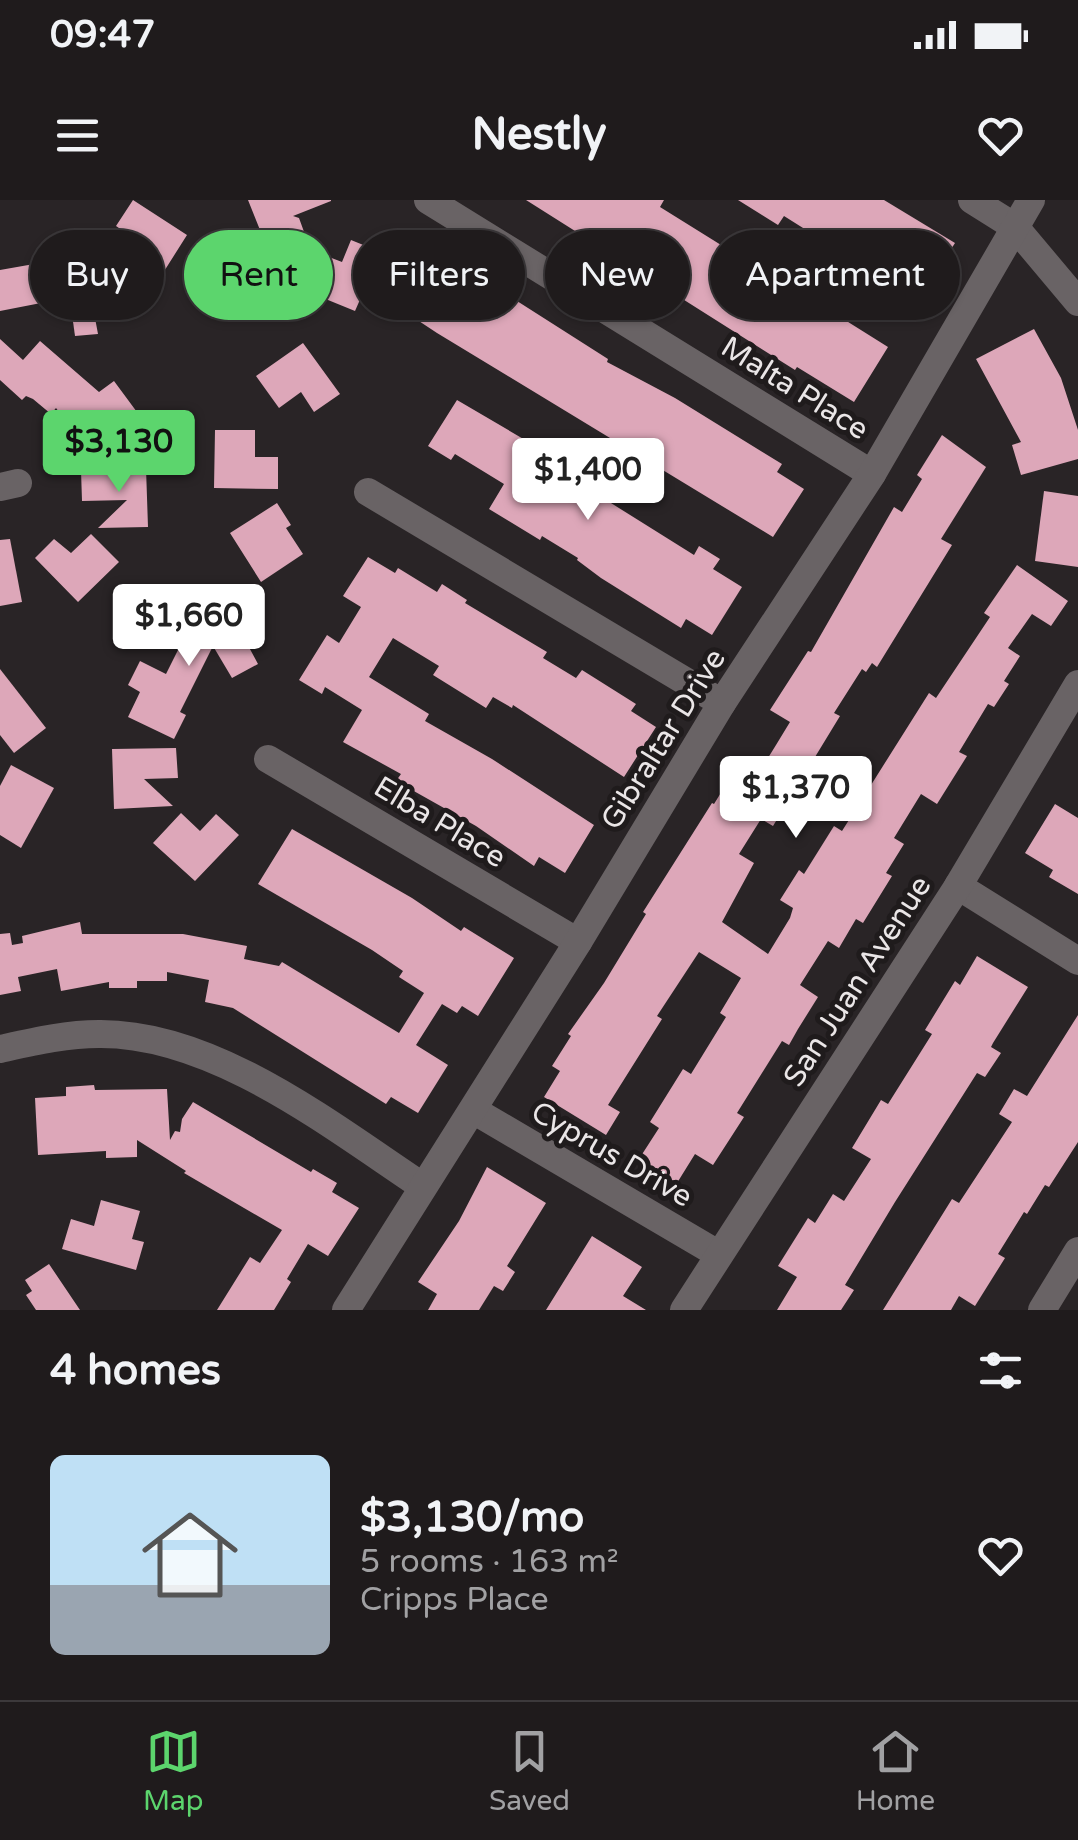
<!DOCTYPE html>
<meta charset="utf-8">
<style>
:root{--surface:#1f1b1c;--page:#2c2829;--text:#f1f3f6;--muted:#a1a1a3;--line:#3c393b;--accent:#5cd56d}
body{margin:0;font-family:"Varela Round",sans-serif;background:var(--page);color:var(--text);height:100vh;display:flex;flex-direction:column;font-size:38px;white-space:nowrap}
*{box-sizing:border-box;margin:0}
p{font-size:32px;color:var(--muted)}
.icon{flex:none;width:55px;height:55px;fill:none;stroke:currentColor;stroke-width:2;stroke-linecap:round;stroke-linejoin:round}
.map{position:relative;height:1110px;overflow:hidden}
.panel{display:flex;flex-direction:column;background:var(--surface);flex:1}
.panel>*{flex:none}
.banner{position:absolute;left:30px;top:30px;width:1020px;height:90px;display:flex;gap:20px}
.price{position:absolute;translate:-50% -85px;padding:0 22px;border-radius:10px;background:#fff;color:#222;font-size:32px;line-height:65px;filter:drop-shadow(0 2px 5px #0008)}
.price::after{content:'';position:absolute;left:50%;top:60px;width:30px;height:22px;margin-left:-15px;background:inherit;clip-path:polygon(0 0,100% 0,50% 100%)}
.price.selected{background:var(--accent);color:#111}
ul{padding:0;list-style:none}
li{display:flex;align-items:center;gap:30px;height:250px;padding:0 50px}
li+li{border-top:2px solid var(--line)}
li span{display:grid;place-items:center;flex:none;width:280px;height:200px;border-radius:15px;color:#555}
li>.icon{margin-inline-start:auto}
span .icon{width:120px;height:120px;fill:#fffc;stroke-width:1}
li b{font-size:42px}
h2{display:flex;justify-content:space-between;align-items:center;height:120px;padding:0 50px;font-size:42px}
.chip{padding:0 35px;border-radius:45px;background:var(--surface);box-shadow:0 2px 8px #0004,0 0 0 2px var(--line);font-size:35px;line-height:90px}
.chip.selected{background:var(--accent);color:#111}
.status{display:flex;justify-content:space-between;align-items:center;height:70px;padding:0 50px;background:var(--surface);direction:ltr}
.status svg{height:28px;fill:currentColor}
header{display:flex;justify-content:space-between;align-items:center;height:130px;padding:0 50px;background:var(--surface);font-size:45px;font-weight:700}
.dock{display:flex;justify-content:space-around;align-items:center;height:140px;border-top:2px solid var(--line);background:var(--surface);font-size:28px;color:var(--muted)}
.dock a{display:grid;justify-items:center;gap:5px}
.dock .selected{color:var(--accent)}
.map>svg:first-child{display:block}
.building{fill:#dda7b9}
.lines{fill:none;stroke-linecap:round;stroke-linejoin:round}
.street{stroke:#696365;stroke-width:28}
.labels{text-anchor:middle;stroke-width:10;stroke-linejoin:round;paint-order:stroke}
.street-label{font-size:30px;fill:#eae6e7;stroke:#1f1b1c}
</style>
<div class="status"><b>09:47</b><svg viewBox="0 0 49 12"><path d="M0 12V9h3v3zM5 12V6h3v6zM10 12V3h3v9zM15 12V0h3v12zM26 1h20v11H26zM47 4h2v5h-2z"/></svg></div>
<header><svg class="icon" aria-label="menu" viewBox="0 0 24 24"><path d="M4 6h16M4 12h16M4 18h16"/></svg>Nestly<svg class="icon" aria-label="heart" viewBox="0 0 24 24"><path d="M12 20l-8-8c-3-5 5-10 8-4 3-6 11-1 8 4z"/></svg></header>
<div class="map">
<svg width="1078" height="1110" viewBox="0 0 1078 1110">
<rect width="100%" height="100%" fill="#292426"/>
<g class="building">
<polygon points="133,0 187,35 156,84 122,62 137,40 116,26"/>
<polygon points="248,0 331,0 331,1 293,16 299,18 307,40 270,55"/>
<polygon points="526,0 664,0 660,7 811,101 816,94 833,105 829,110 888,147 854,202 797,167 795,170"/>
<polygon points="738,0 884,0 955,43 919,99 892,83 901,68 869,48 850,69 825,53 830,45 784,16 778,25"/>
<polygon points="351,40 403,61 410,49 432,62 428,68 462,88 467,81 493,96 498,89 608,159 607,162 675,198 782,264 777,272 804,289 773,337 437,133 366,86 355,111 301,89 316,52 342,62"/>
<polygon points="34,64 41,103 0,111 0,70"/>
<polygon points="91,97 98,134 75,136 71,107 78,99"/>
<polygon points="1034,129 1061,178 1078,230 1078,259 1021,275 1012,245 1021,242 976,159"/>
<polygon points="0,139 23,160 40,141 99,192 114,181 148,227 98,265 56,208 51,214 33,199 26,196 22,200 0,180"/>
<polygon points="303,143 340,194 314,212 301,192 279,208 256,176"/>
<polygon points="457,200 573,268 575,272 571,278 694,355 699,346 720,359 713,369 742,387 712,435 686,419 681,428 601,378 577,360 578,358 542,336 540,340 489,309 504,284 455,254 451,260 428,246"/>
<polygon points="215,230 255,230 255,257 278,257 278,289 214,288"/>
<polygon points="942,235 986,267 941,339 952,345 877,467 872,463 866,472 862,469 834,513 840,516 773,626 761,619 739,654 754,663 722,722 768,754 790,718 793,708 780,700 799,670 804,674 834,626 842,631 929,493 936,498 990,417 984,413 1017,365 1068,401 1051,426 1032,414 1008,448 1020,456 1004,481 1009,484 994,507 988,504 959,552 967,556 937,604 921,594 894,638 904,644 886,673 892,676 863,723 856,719 839,748 828,741 800,785 818,797 798,829 789,845 782,841 737,913 744,917 713,965 695,954 677,983 639,959 659,928 650,922 683,869 691,874 726,817 720,813 741,778 699,752 657,816 662,819 608,905 620,912 606,935 544,897 560,871 552,866 571,836 568,834 604,783 646,714 643,712 712,603 714,604 735,570 755,579 776,545 790,522 770,510 808,451 811,452 894,307 902,312 922,279 917,275"/>
<polygon points="146,268 148,327 98,328 127,300 82,301 81,270"/>
<polygon points="1044,291 1078,296 1078,367 1035,361"/>
<polygon points="277,303 291,325 286,328 303,354 261,382 230,333"/>
<polygon points="91,334 119,362 78,402 35,358 54,339 71,353"/>
<polygon points="10,339 22,402 0,406 0,340"/>
<polygon points="368,357 395,373 398,368 437,392 442,384 467,400 465,403 547,452 543,458 576,478 582,470 636,504 631,511 656,527 624,577 513,505 512,508 493,497 486,508 433,475 439,466 393,438 369,477 429,514 425,521 492,559 594,625 565,673 539,657 534,666 476,626 396,581 401,574 343,542 362,510 325,487 322,494 299,480 327,435 339,443 361,407 343,396"/>
<polygon points="218,398 223,409 233,406 230,412 258,464 232,478 213,446 180,512 186,515 174,539 128,517 140,492 128,485 140,461 166,474 181,444 177,436 204,422 198,410"/>
<polygon points="0,469 46,528 14,553 0,535"/>
<polygon points="176,548 178,578 144,579 173,606 114,609 112,549"/>
<polygon points="11,565 54,588 21,648 0,635 0,586"/>
<polygon points="1055,604 1078,618 1078,694 1049,677 1053,670 1025,653"/>
<polygon points="181,613 200,631 216,614 239,635 195,681 153,643"/>
<polygon points="292,629 412,698 461,731 464,727 514,758 478,816 462,806 457,813 442,804 416,845 448,865 418,913 391,897 386,904 233,808 205,802 209,780 167,772 167,781 137,781 137,788 109,788 109,782 61,791 57,769 18,777 21,791 0,795 0,734 10,733 12,745 23,743 22,736 80,722 82,734 183,734 247,746 244,759 279,766 282,762 399,833 424,793 399,777 403,771 372,750 258,684"/>
<polygon points="977,756 1028,787 993,843 991,847 1001,853 985,877 977,873 895,1002 845,1085 854,1090 841,1110 777,1110 797,1077 778,1066 808,1018 815,1023 833,994 844,1001 871,959 852,948 881,900 888,904 932,834 925,830 955,781 960,785"/>
<polygon points="1078,815 1078,942 1049,987 1045,985 1027,1014 1024,1012 998,1054 1005,1058 975,1106 959,1096 951,1110 883,1110 952,999 959,1003 1012,922 999,914 1014,889 1027,896"/>
<polygon points="94,885 95,890 167,889 170,940 175,931 180,932 182,919 193,902 311,972 313,969 337,983 332,992 359,1008 328,1056 308,1044 287,1079 291,1082 274,1110 217,1110 250,1057 260,1063 282,1030 184,973 186,971 137,940 137,957 106,958 106,951 38,955 35,898 66,896 66,887"/>
<polygon points="487,967 546,1003 507,1066 515,1072 503,1091 494,1086 479,1110 428,1110 437,1094 418,1082 459,1021"/>
<polygon points="101,1000 140,1011 132,1039 144,1042 136,1070 62,1049 71,1019 94,1026"/>
<polygon points="592,1036 642,1067 623,1096 646,1110 546,1110"/>
<polygon points="49,1064 80,1110 36,1110 26,1095 32,1091 25,1080"/>
</g>
<g class="lines">
<g class="street">
<polyline points="428,0 872,274"/>
<polyline points="972,0 1015,27 1078,102"/>
<polyline points="0,287 18,283"/>
<polyline points="368,292 722,503"/>
<polyline points="268,559 578,742"/>
<polyline points="958,686 1078,761"/>
<path d="M 0,849 C 32,842 66,834 99,834 C 214,833 330,925 422,986"/>
<polyline points="473,910 718,1054"/>
<polyline points="346,1110 578,742 722,503 872,274 1031,0"/>
<polyline points="684,1110 958,686 1078,484"/>
<polyline points="1042,1110 1078,1051"/>
</g>
</g>
<g class="labels">
<g class="street-label">
<text transform="translate(795 188) rotate(32)" y="10">Malta Place</text>
<text transform="translate(663 539) rotate(-58)" y="10">Gibraltar Drive</text>
<text transform="translate(440 622) rotate(31)" y="10">Elba Place</text>
<text transform="translate(857 781) rotate(-57)" y="10">San Juan Avenue</text>
<text transform="translate(612 954) rotate(30)" y="10">Cyprus Drive</text>
</g>
</g>
</svg>
<b class="price selected" style="left:119px;top:295px">$3,130</b>
<b class="price" style="left:588px;top:323px">$1,400</b>
<b class="price" style="left:189px;top:469px">$1,660</b>
<b class="price" style="left:796px;top:641px">$1,370</b>
<div class="banner">
<a class="chip">Buy</a>
<a class="chip selected">Rent</a>
<a class="chip">Filters</a>
<a class="chip">New</a>
<a class="chip">Apartment</a>
</div>
</div>
<section class="panel">
<h2>4 homes<svg class="icon" aria-label="filters" viewBox="0 0 24 24"><path d="M4 7h16M4 17h16"/><circle cx="9" cy="7" r="2"/><circle cx="15" cy="17" r="2"/></svg></h2>
<ul>
<li><span style="background:linear-gradient(#bfe0f5 65%,#9aa5b1 0)"><svg class="icon" aria-label="home" viewBox="0 0 24 24"><path d="M3 11l9-7 9 7M6 9v11h12V9"/></svg></span><div><b>$3,130/mo</b><p>5 rooms · 163 m²</p><p>Cripps Place</p></div><svg class="icon" aria-label="heart" viewBox="0 0 24 24"><path d="M12 20l-8-8c-3-5 5-10 8-4 3-6 11-1 8 4z"/></svg></li>
</ul>
</section>
<nav class="dock">
<a class="selected"><svg class="icon" aria-label="map" viewBox="0 0 24 24"><path d="M3 6l6-2 6 2 6-2v14l-6 2-6-2-6 2zM9 4v14M15 6v14"/></svg>Map</a>
<a><svg class="icon" aria-label="saved" viewBox="0 0 24 24"><path d="M7 4h10v16l-5-4-5 4z"/></svg>Saved</a>
<a><svg class="icon" aria-label="home" viewBox="0 0 24 24"><path d="M3 11l9-7 9 7M6 9v11h12V9"/></svg>Home</a>
</nav>
